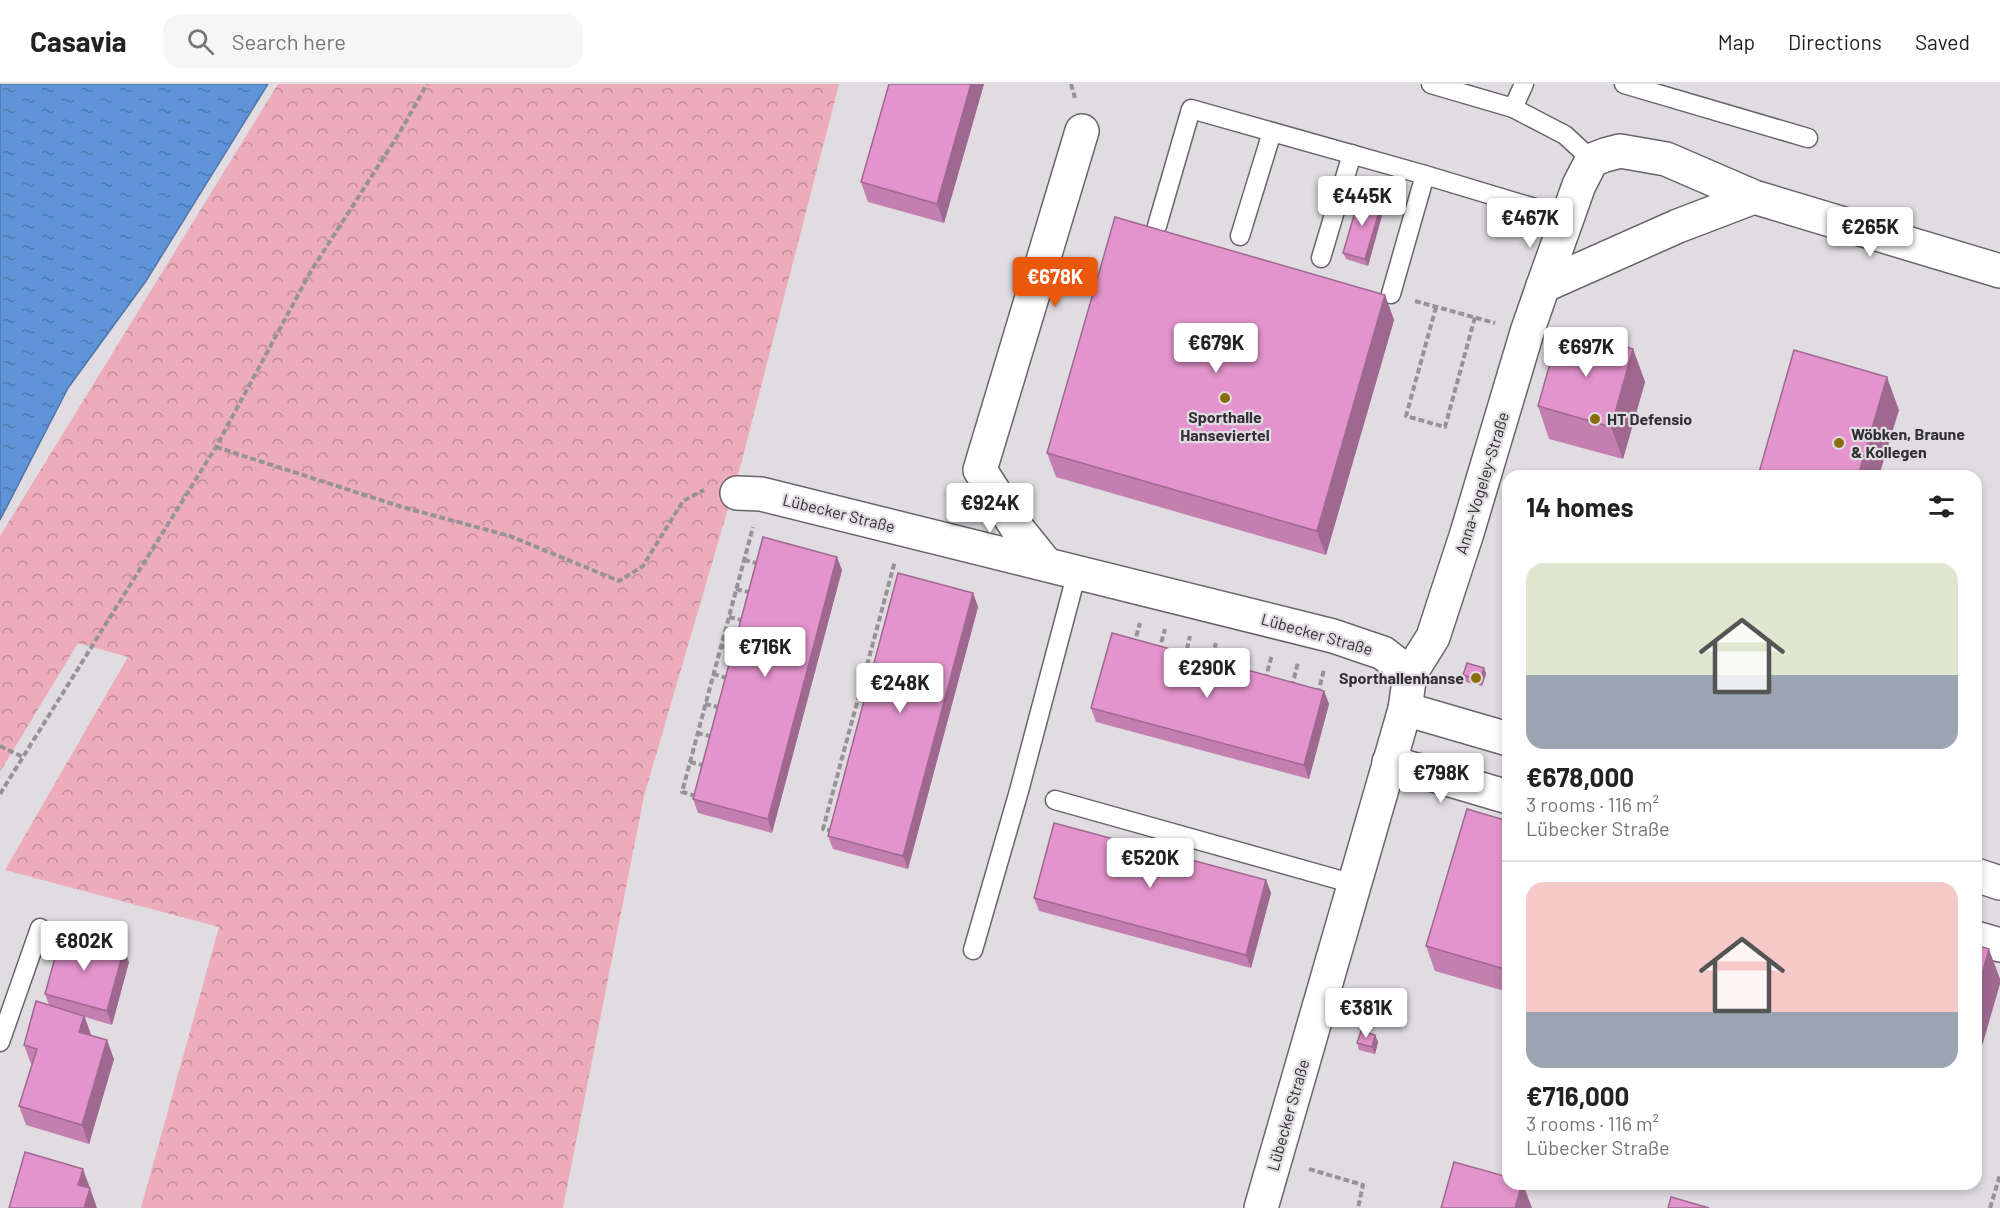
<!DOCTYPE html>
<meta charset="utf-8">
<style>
:root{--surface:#fff;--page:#f6f6f6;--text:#222;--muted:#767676;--line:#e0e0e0;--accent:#ea580c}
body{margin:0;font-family:Barlow,sans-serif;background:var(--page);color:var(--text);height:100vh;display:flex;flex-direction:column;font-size:22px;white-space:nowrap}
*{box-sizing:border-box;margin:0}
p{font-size:20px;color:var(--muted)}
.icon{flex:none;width:33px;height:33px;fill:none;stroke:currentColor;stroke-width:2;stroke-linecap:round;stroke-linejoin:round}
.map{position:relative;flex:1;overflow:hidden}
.side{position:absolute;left:1502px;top:386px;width:480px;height:720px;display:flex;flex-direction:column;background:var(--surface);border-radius:18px;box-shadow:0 3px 9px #0003}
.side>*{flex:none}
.price{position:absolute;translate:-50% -51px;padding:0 14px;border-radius:6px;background:#fff;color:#222;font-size:20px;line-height:39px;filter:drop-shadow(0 2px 3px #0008)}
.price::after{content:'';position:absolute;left:50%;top:36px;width:18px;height:14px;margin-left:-9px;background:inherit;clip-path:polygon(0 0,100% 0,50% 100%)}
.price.on{background:var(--accent);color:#fff}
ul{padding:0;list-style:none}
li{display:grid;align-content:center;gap:12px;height:318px;padding:0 24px}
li+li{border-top:2px solid var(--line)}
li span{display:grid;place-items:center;height:186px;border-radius:18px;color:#555}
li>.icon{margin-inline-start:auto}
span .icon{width:108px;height:108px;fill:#fffc;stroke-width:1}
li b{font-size:26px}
h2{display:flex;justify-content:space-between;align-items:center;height:72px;padding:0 24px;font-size:26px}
header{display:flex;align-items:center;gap:36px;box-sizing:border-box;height:84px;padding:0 30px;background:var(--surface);border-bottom:2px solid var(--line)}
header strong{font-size:28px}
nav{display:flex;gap:33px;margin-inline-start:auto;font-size:21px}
.search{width:420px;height:54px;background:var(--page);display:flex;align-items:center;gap:15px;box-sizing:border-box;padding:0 21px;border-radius:18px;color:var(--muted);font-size:22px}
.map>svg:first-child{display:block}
.forest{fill:url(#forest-crowns)}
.water{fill:url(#water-ripples);stroke:#5176a7;stroke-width:1.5}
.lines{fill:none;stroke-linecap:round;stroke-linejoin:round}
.service-casing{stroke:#68656b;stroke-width:21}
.minor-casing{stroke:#68656b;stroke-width:36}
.path{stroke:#969397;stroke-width:4;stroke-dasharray:6 3;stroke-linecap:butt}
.service{stroke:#fff;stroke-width:18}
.minor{stroke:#fff;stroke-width:33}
.wall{fill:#c37faf}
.shaded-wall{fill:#9f688f}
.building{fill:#e394cc;stroke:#9f688f;stroke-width:1.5}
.poi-dot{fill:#8b6c0e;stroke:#e0dce2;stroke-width:2}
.labels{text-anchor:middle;stroke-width:4.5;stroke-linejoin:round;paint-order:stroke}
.poi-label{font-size:16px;font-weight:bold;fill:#302f31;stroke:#e0dce2;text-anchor:start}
.street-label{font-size:16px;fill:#302f31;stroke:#e0dce2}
</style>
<header>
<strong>Casavia</strong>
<div class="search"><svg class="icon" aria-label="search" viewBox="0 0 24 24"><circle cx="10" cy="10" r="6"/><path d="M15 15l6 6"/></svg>Search here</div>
<nav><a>Map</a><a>Directions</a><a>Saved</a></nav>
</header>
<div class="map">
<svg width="2000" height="1124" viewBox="0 0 2000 1124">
<defs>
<pattern id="forest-crowns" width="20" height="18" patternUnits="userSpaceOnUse" patternTransform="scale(1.5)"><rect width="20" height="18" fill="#ecacb9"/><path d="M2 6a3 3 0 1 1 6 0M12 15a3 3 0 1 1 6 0" fill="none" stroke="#c08c97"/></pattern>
<pattern id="water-ripples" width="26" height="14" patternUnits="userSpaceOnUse" patternTransform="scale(1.5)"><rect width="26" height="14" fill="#5f94d9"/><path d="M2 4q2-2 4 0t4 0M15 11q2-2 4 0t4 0" fill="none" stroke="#4f79b1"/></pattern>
</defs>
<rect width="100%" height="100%" fill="#e0dce2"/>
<polygon class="forest" points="278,0 839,0 741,380 644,712 563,1124 141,1124 219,843 5,786 128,573 78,559 0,688 0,452"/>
<polygon class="water" points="0,0 268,0 146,197 68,304 0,436"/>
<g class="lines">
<g class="service-casing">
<g id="service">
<polyline points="1431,0 1513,24 1565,51 1592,76"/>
<polyline points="1624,0 1808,54"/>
<polyline points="1513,24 1524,0"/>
<polyline points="1157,142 1191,25 1425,91 1568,134"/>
<polyline points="1240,152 1272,48"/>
<polyline points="1321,174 1352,70"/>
<polyline points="1391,210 1425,91"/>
<polyline points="1055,716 1354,800"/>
<polyline points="973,866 1019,707 1077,488"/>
<polyline points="0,958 40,844"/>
</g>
</g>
<g class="minor-casing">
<g id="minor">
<polyline points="1754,113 1678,142 1543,202 1579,101 1592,76 1605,71 1620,67 1666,75 1754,113 2000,187"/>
<polyline points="737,409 761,410 1333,552 1383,569 1410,590 1405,625 1261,1124"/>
<polyline points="1046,480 1017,444 980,386 1082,47"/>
<polyline points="1410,590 1433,553 1467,449 1527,248 1543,202"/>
<polyline points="1405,625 1508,655"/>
<polyline points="1389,678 1508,713"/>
<polyline points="1976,791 2000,799"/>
<polyline points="1976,854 2000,861"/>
</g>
</g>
<g class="path">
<polyline points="1071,0 1075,14"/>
<polyline points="1415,217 1495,239"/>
<polyline points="1436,223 1406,332 1445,343 1475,233"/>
<polyline points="216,363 402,423 510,452 619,497 643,482 683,417 704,406"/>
<polyline points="744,476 760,480"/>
<polyline points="736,505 752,509"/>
<polyline points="729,533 745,537"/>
<polyline points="1134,561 1140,539"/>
<polyline points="721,562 737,567"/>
<polyline points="1159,567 1165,545"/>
<polyline points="1185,574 1190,552"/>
<polyline points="1210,581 1216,559"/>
<polyline points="1238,588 1245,564"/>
<polyline points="713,590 730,595"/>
<polyline points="1265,596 1272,571"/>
<polyline points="1292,603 1298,578"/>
<polyline points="1318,610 1324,585"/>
<polyline points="705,620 722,624"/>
<polyline points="697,649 714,653"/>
<polyline points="0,662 23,673"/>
<polyline points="690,678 706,682"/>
<polyline points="0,710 216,363 311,187 400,48 427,0"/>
<polyline points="696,712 682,708 753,443"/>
<polyline points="833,747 823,745 895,477"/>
<polyline points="1309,1085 1363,1101 1358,1124"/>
<polyline points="1990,1124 2000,1091"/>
</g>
<use href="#service" class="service"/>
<use href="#minor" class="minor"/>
</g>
<g class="wall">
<polygon points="984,0 944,139 868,118 861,98"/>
<polygon points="1382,118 1384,124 1368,182 1346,175 1343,169"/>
<polygon points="1385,211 1394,236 1326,471 1056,393 1047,369"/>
<polygon points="1633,265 1645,298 1623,375 1549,355 1538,322"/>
<polygon points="842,486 772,749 698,729 693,715"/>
<polygon points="973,509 978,523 908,785 833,765 828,752"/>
<polygon points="1484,584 1486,590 1482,602 1466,598 1463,591"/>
<polygon points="1324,607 1329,620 1309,695 1096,638 1091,624"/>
<polygon points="1508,737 1508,908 1435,887 1426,862"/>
<polygon points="1266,796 1271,809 1251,884 1039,827 1034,814"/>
<polygon points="129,878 112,941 85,933 91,951 114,975 89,1060 26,1041 19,1022 32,980 31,980 24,961 49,921 45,910"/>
<polygon points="1375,951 1378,958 1375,970 1359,966 1357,959"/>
</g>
<g class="shaded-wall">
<polygon points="971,0 984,0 944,139 937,120"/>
<polygon points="1382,118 1384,124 1368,182 1365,175"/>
<polygon points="1385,211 1394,236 1326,471 1317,447"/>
<polygon points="1633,265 1645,298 1623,375 1611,343"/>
<polygon points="1887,293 1899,326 1879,392 1858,392"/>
<polygon points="837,473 842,486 772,749 768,735"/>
<polygon points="973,509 978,523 908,785 903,772"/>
<polygon points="1484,584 1486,590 1482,602 1480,596"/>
<polygon points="1324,607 1329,620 1309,695 1304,681"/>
<polygon points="1266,796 1271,809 1251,884 1246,871"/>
<polygon points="124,865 129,878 112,941 107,927"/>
<polygon points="1989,865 2000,895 2000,900 1976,983 1976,911"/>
<polygon points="84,932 91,951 86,967 79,948"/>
<polygon points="1375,951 1378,958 1375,970 1372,963"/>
<polygon points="107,956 114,975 89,1060 82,1041"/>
<polygon points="83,1085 90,1104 87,1113 90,1104 97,1124 84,1124 78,1101"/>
<polygon points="1522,1100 1523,1100 1532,1124 1515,1124"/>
</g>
<g class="building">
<polygon points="889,0 971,0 937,120 861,98"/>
<polygon points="1360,111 1382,118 1365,175 1343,169"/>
<polygon points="1115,133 1385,211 1317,447 1047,369"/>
<polygon points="1560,244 1633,265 1611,343 1538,322"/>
<polygon points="1794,266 1887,293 1858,392 1758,392"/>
<polygon points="763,453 837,473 768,735 693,715"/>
<polygon points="898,489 973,509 903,772 828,752"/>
<polygon points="1112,549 1324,607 1304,681 1091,624"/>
<polygon points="1467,579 1484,584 1480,596 1463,591"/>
<polygon points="1467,725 1508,737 1508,886 1426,862"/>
<polygon points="1054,739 1266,796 1246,871 1034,814"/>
<polygon points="62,848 124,865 107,927 45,910"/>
<polygon points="1976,861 1989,865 1976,911"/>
<polygon points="36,917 84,932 79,948 107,956 82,1041 19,1022 37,965 24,961"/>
<polygon points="1361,947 1375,951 1372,963 1357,959"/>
<polygon points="25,1068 83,1085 78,1101 90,1104 84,1124 9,1124"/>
<polygon points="1454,1078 1508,1093 1508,1100 1522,1100 1515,1124 1441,1124"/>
<polygon points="1671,1113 1709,1124 1668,1124"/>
</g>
<g class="poi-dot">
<circle cx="1225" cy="314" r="6"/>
<circle cx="1595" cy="335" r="6"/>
<circle cx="1839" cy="359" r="6"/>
<circle cx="1476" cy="594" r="6"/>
</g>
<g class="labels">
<g class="poi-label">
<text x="1225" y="339" text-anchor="middle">Sporthalle<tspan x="1225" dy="18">Hanseviertel</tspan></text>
<text x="1607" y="341">HT Defensio</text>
<text x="1851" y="356">Wöbken, Braune<tspan x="1851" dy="18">&amp; Kollegen</tspan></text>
<text x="1464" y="600" text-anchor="end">Sporthallenhanse</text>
</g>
<g class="street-label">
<text transform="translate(1482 399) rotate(-73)" y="6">Anna-Vogeley-Straße</text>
<text transform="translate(839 429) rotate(14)" y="6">Lübecker Straße</text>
<text transform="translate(1317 550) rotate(16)" y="6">Lübecker Straße</text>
<text transform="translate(1288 1031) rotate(-74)" y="6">Lübecker Straße</text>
</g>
</g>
</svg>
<b class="price" style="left:1362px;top:143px">€445K</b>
<b class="price" style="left:1530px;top:165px">€467K</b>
<b class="price" style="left:1870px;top:174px">€265K</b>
<b class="price on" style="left:1055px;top:224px">€678K</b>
<b class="price" style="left:1216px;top:290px">€679K</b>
<b class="price" style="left:1586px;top:294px">€697K</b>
<b class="price" style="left:990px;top:450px">€924K</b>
<b class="price" style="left:765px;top:594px">€716K</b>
<b class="price" style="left:1207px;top:615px">€290K</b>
<b class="price" style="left:900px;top:630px">€248K</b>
<b class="price" style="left:1441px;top:720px">€798K</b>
<b class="price" style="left:1150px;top:805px">€520K</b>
<b class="price" style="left:84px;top:888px">€802K</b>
<b class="price" style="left:1366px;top:955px">€381K</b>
<section class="side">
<h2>14 homes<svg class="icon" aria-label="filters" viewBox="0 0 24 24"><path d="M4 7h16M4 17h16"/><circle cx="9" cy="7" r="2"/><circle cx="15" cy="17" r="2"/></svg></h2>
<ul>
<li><span style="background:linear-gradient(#dfe7d0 60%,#9aa5b1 0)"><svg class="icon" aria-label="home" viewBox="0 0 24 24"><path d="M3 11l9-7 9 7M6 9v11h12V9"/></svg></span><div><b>€678,000</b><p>3 rooms · 116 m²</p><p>Lübecker Straße</p></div></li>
<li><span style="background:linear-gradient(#f6c9c9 70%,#9aa5b1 0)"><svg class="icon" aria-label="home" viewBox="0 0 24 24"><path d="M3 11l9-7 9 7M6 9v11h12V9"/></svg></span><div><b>€716,000</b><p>3 rooms · 116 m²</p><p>Lübecker Straße</p></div></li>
</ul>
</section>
</div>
